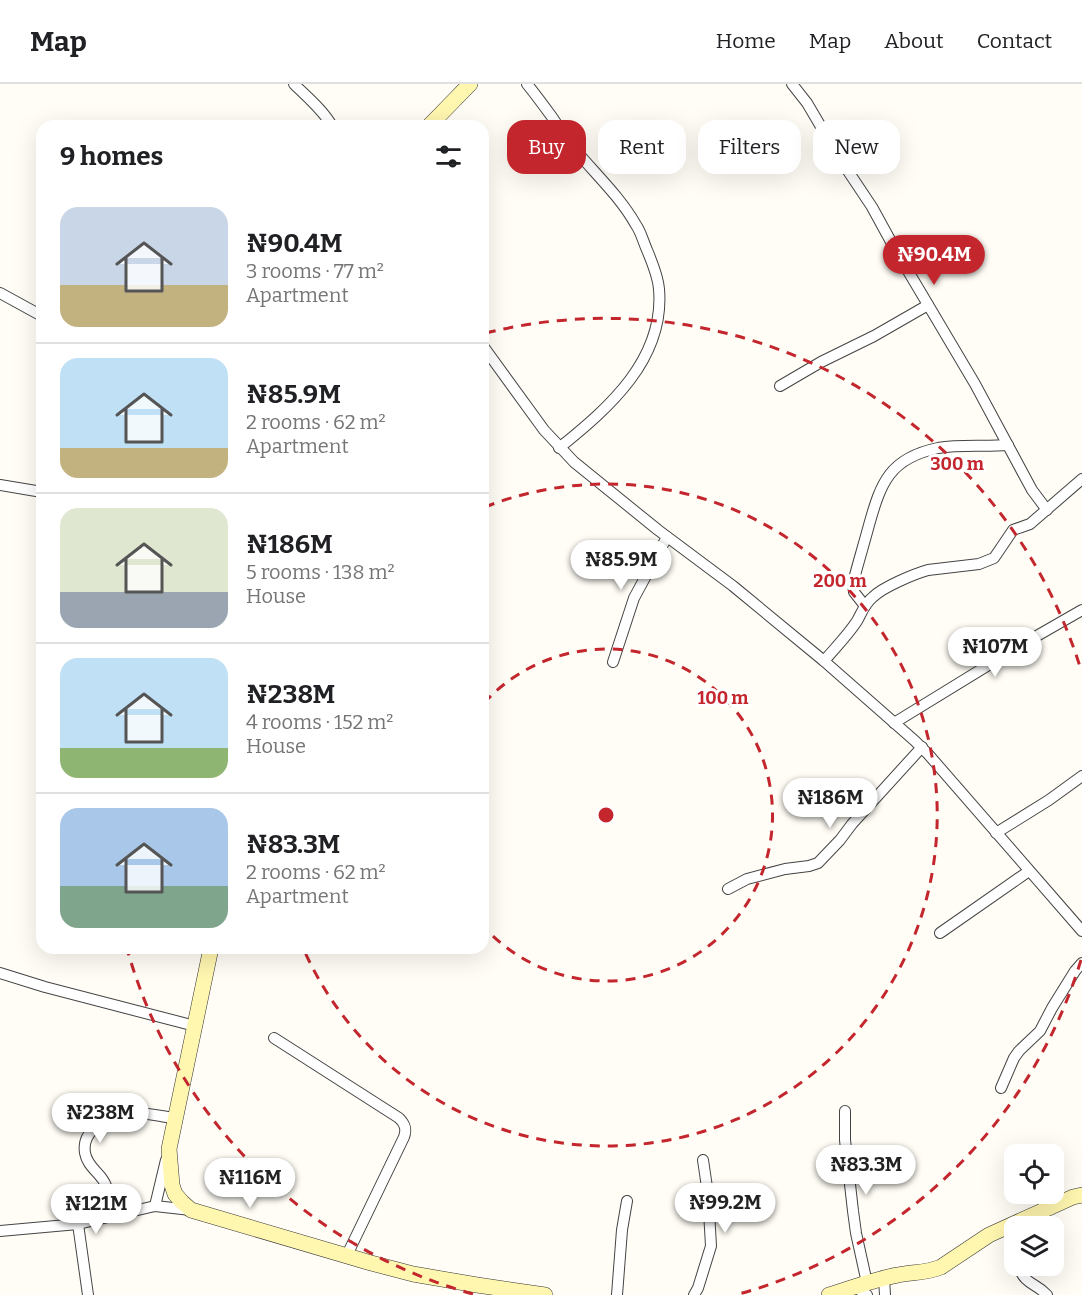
<!DOCTYPE html>
<meta charset="utf-8">
<style>
:root{--surface:#fff;--page:#f2f2f2;--text:#202124;--muted:#757577;--line:#e0e0e0;--accent:#c4262e}
body{margin:0;font-family:Bitter,serif;background:var(--page);color:var(--text);height:100vh;display:flex;flex-direction:column;font-size:22px;white-space:nowrap}
*{box-sizing:border-box;margin:0}
p{font-size:20px;color:var(--muted)}
.icon{flex:none;width:33px;height:33px;fill:none;stroke:currentColor;stroke-width:2;stroke-linecap:round;stroke-linejoin:round}
.map{position:relative;flex:1;overflow:hidden}
.panel{position:absolute;left:36px;top:36px;width:453px;height:834px;display:flex;flex-direction:column;background:var(--surface);border-radius:18px;box-shadow:0 6px 24px #0002}
.panel>*{flex:none}
.guide{position:absolute;left:507px;top:36px;width:484px;height:54px;display:flex;gap:12px}
.fabs{position:absolute;left:1004px;top:1060px;display:grid;gap:12px}
.fabs a{display:grid;place-items:center;width:60px;height:60px;border-radius:12px;background:var(--surface);box-shadow:0 6px 24px #0002;font-size:30px}
.price{position:absolute;translate:-50% -51px;padding:0 14px;border-radius:21px;background:#fff;color:#222;font-size:20px;line-height:39px;filter:drop-shadow(0 2px 3px #0008)}
.price::after{content:'';position:absolute;left:50%;top:36px;width:18px;height:14px;margin-left:-9px;background:inherit;clip-path:polygon(0 0,100% 0,50% 100%)}
.price.active{background:var(--accent);color:#fff}
ul{padding:0;list-style:none}
li{display:flex;align-items:center;gap:18px;height:150px;padding:0 24px}
li+li{border-top:2px solid var(--line)}
li span{display:grid;place-items:center;flex:none;width:168px;height:120px;border-radius:18px;color:#555}
li>.icon{margin-inline-start:auto}
span .icon{width:72px;height:72px;fill:#fffc;stroke-width:1}
li b{font-size:26px}
h2{display:flex;justify-content:space-between;align-items:center;height:72px;padding:0 24px;font-size:26px}
.pill{padding:0 21px;border-radius:18px;background:var(--surface);box-shadow:0 6px 24px #0002;font-size:21px;line-height:54px}
.pill.active{background:var(--accent);color:#fff}
header{display:flex;align-items:center;gap:36px;box-sizing:border-box;height:84px;padding:0 30px;background:var(--surface);border-bottom:2px solid var(--line)}
header strong{font-size:28px}
nav{display:flex;gap:33px;margin-inline-start:auto;font-size:21px}
.map>svg:first-child{display:block}
.lines{fill:none;stroke-linecap:round;stroke-linejoin:round}
.street-casing{stroke:#444;stroke-width:12}
.secondary-casing{stroke:#333;stroke-width:16}
.street{stroke:#fff;stroke-width:10}
.secondary{stroke:#fff6b0;stroke-width:15}
.ring{fill:none;stroke:#c4262e;stroke-width:3;stroke-dasharray:10 8}
.centre{fill:#c4262e;stroke:#fff;stroke-width:3}
.ring-label{font-size:18px;text-anchor:middle;font-weight:bold;fill:#c4262e;stroke:#fff;stroke-width:6;stroke-linejoin:round;paint-order:stroke}
</style>
<header>
<strong>Map</strong>
<nav><a>Home</a><a>Map</a><a>About</a><a>Contact</a></nav>
</header>
<div class="map">
<svg width="1082" height="1211" viewBox="0 0 1082 1211">
<rect width="100%" height="100%" fill="#fffdf5"/>
<g class="lines">
<g class="street-casing">
<g id="street">
<path d="M 294,0 C 307,13 323,26 332,42"/>
<path d="M 527,0 C 536,11 544,22 552,33 C 559,43 565,54 573,63 C 594,89 619,111 636,141 C 641,148 643,157 647,166 C 652,178 658,192 659,205 C 665,275 609,324 559,364"/>
<polyline points="792,0 807,19 840,75 872,123 895,165 975,300 1032,406 1047,426"/>
<polyline points="0,209 42,232"/>
<polyline points="483,262 544,346 574,378 658,446 733,502 824,577 915,657 928,670 1082,847"/>
<polyline points="780,302 821,278 874,252 928,221"/>
<polyline points="0,401 42,408"/>
<path d="M 865,522 L 854,508 L 853,499 C 858,479 864,460 869,441 C 881,398 890,374 938,364 C 961,360 985,363 1008,361"/>
<path d="M 824,577 C 835,564 848,551 857,537 C 862,528 865,519 873,513 C 883,503 914,490 928,486 L 979,480 L 994,474 L 1013,446 L 1030,440 L 1082,395"/>
<polyline points="613,578 634,514 667,453"/>
<polyline points="894,639 1021,561 1082,526"/>
<polyline points="996,749 1049,716 1082,692"/>
<polyline points="728,805 747,795 785,785 809,782 818,779 840,756 852,740 922,663"/>
<polyline points="940,849 1029,787"/>
<polyline points="0,889 45,903 195,942"/>
<path d="M 274,954 L 399,1034 C 405,1040 407,1045 404,1053 L 347,1171"/>
<polyline points="1001,1004 1014,974 1019,967 1040,947 1052,924 1075,887 1082,879"/>
<polyline points="845,1027 845,1056 853,1127 856,1149 867,1199"/>
<polyline points="155,1122 166,1076"/>
<path d="M 109,1133 C 109,1121 110,1106 103,1096 C 97,1087 87,1081 85,1069 C 81,1045 109,1032 129,1029 C 140,1027 163,1033 175,1034"/>
<polyline points="78,1140 88,1211"/>
<polyline points="0,1147 78,1140 155,1122 191,1126"/>
<polyline points="1014,1161 1014,1166"/>
<path d="M 1018,1182 C 1026,1202 1035,1198 1047,1211"/>
<polyline points="884,1194 885,1211"/>
<polyline points="855,1203 867,1211"/>
<polyline points="617,1211 622,1146 627,1117"/>
<polyline points="694,1211 698,1204 711,1162 708,1110 703,1076"/>
</g>
</g>
<g class="secondary-casing">
<g id="secondary">
<polyline points="429,42 470,0"/>
<polyline points="211,864 169,1065 172,1101 175,1110 182,1118 191,1126 371,1179 413,1190 477,1201 545,1211"/>
<path d="M 829,1211 C 852,1204 875,1195 898,1191 C 913,1188 927,1189 941,1183 L 989,1151 L 1073,1113 L 1082,1111"/>
</g>
</g>
<use href="#street" class="street"/>
<use href="#secondary" class="secondary"/>
</g>
<g class="ring">
<path d="M484 619A166 166 0 1 1 484 843"/>
<path d="M485 423A331 331 0 1 1 304 866"/>
<path d="M1081 876A497 497 0 0 1 739 1210M473 1210A497 497 0 0 1 128 868M486 249A497 497 0 0 1 1081 586"/>
</g>
<circle cx="606" cy="731" r="9" class="centre"/>
<g class="ring-label">
<text x="957" y="386">300 m</text>
<text x="840" y="503">200 m</text>
<text x="723" y="620">100 m</text>
</g>
</svg>
<div class="fabs">
<a><svg class="icon" aria-label="locate" viewBox="0 0 24 24"><circle cx="12" cy="12" r="6"/><path d="M12 2v4M12 18v4M2 12h4M18 12h4"/></svg></a>
<a><svg class="icon" aria-label="layers" viewBox="0 0 24 24"><path d="M12 4l9 5-9 5-9-5zM3 14l9 5 9-5"/></svg></a>
</div>
<b class="price active" style="left:934px;top:202px">₦90.4M</b>
<b class="price" style="left:621px;top:507px">₦85.9M</b>
<b class="price" style="left:995px;top:594px">₦107M</b>
<b class="price" style="left:830px;top:745px">₦186M</b>
<b class="price" style="left:100px;top:1060px">₦238M</b>
<b class="price" style="left:866px;top:1112px">₦83.3M</b>
<b class="price" style="left:250px;top:1125px">₦116M</b>
<b class="price" style="left:725px;top:1150px">₦99.2M</b>
<b class="price" style="left:96px;top:1151px">₦121M</b>
<div class="guide">
<a class="pill active">Buy</a>
<a class="pill">Rent</a>
<a class="pill">Filters</a>
<a class="pill">New</a>
</div>
<section class="panel">
<h2>9 homes<svg class="icon" aria-label="filters" viewBox="0 0 24 24"><path d="M4 7h16M4 17h16"/><circle cx="9" cy="7" r="2"/><circle cx="15" cy="17" r="2"/></svg></h2>
<ul>
<li><span style="background:linear-gradient(#c9d6e8 65%,#c2b280 0)"><svg class="icon" aria-label="home" viewBox="0 0 24 24"><path d="M3 11l9-7 9 7M6 9v11h12V9"/></svg></span><div><b>₦90.4M</b><p>3 rooms · 77 m²</p><p>Apartment</p></div></li>
<li><span style="background:linear-gradient(#bfe0f5 75%,#c2b280 0)"><svg class="icon" aria-label="home" viewBox="0 0 24 24"><path d="M3 11l9-7 9 7M6 9v11h12V9"/></svg></span><div><b>₦85.9M</b><p>2 rooms · 62 m²</p><p>Apartment</p></div></li>
<li><span style="background:linear-gradient(#dfe7d0 70%,#9aa5b1 0)"><svg class="icon" aria-label="home" viewBox="0 0 24 24"><path d="M3 11l9-7 9 7M6 9v11h12V9"/></svg></span><div><b>₦186M</b><p>5 rooms · 138 m²</p><p>House</p></div></li>
<li><span style="background:linear-gradient(#bfe0f5 75%,#8fb573 0)"><svg class="icon" aria-label="home" viewBox="0 0 24 24"><path d="M3 11l9-7 9 7M6 9v11h12V9"/></svg></span><div><b>₦238M</b><p>4 rooms · 152 m²</p><p>House</p></div></li>
<li><span style="background:linear-gradient(#a9c7e8 65%,#7fa58c 0)"><svg class="icon" aria-label="home" viewBox="0 0 24 24"><path d="M3 11l9-7 9 7M6 9v11h12V9"/></svg></span><div><b>₦83.3M</b><p>2 rooms · 62 m²</p><p>Apartment</p></div></li>
</ul>
</section>
</div>
